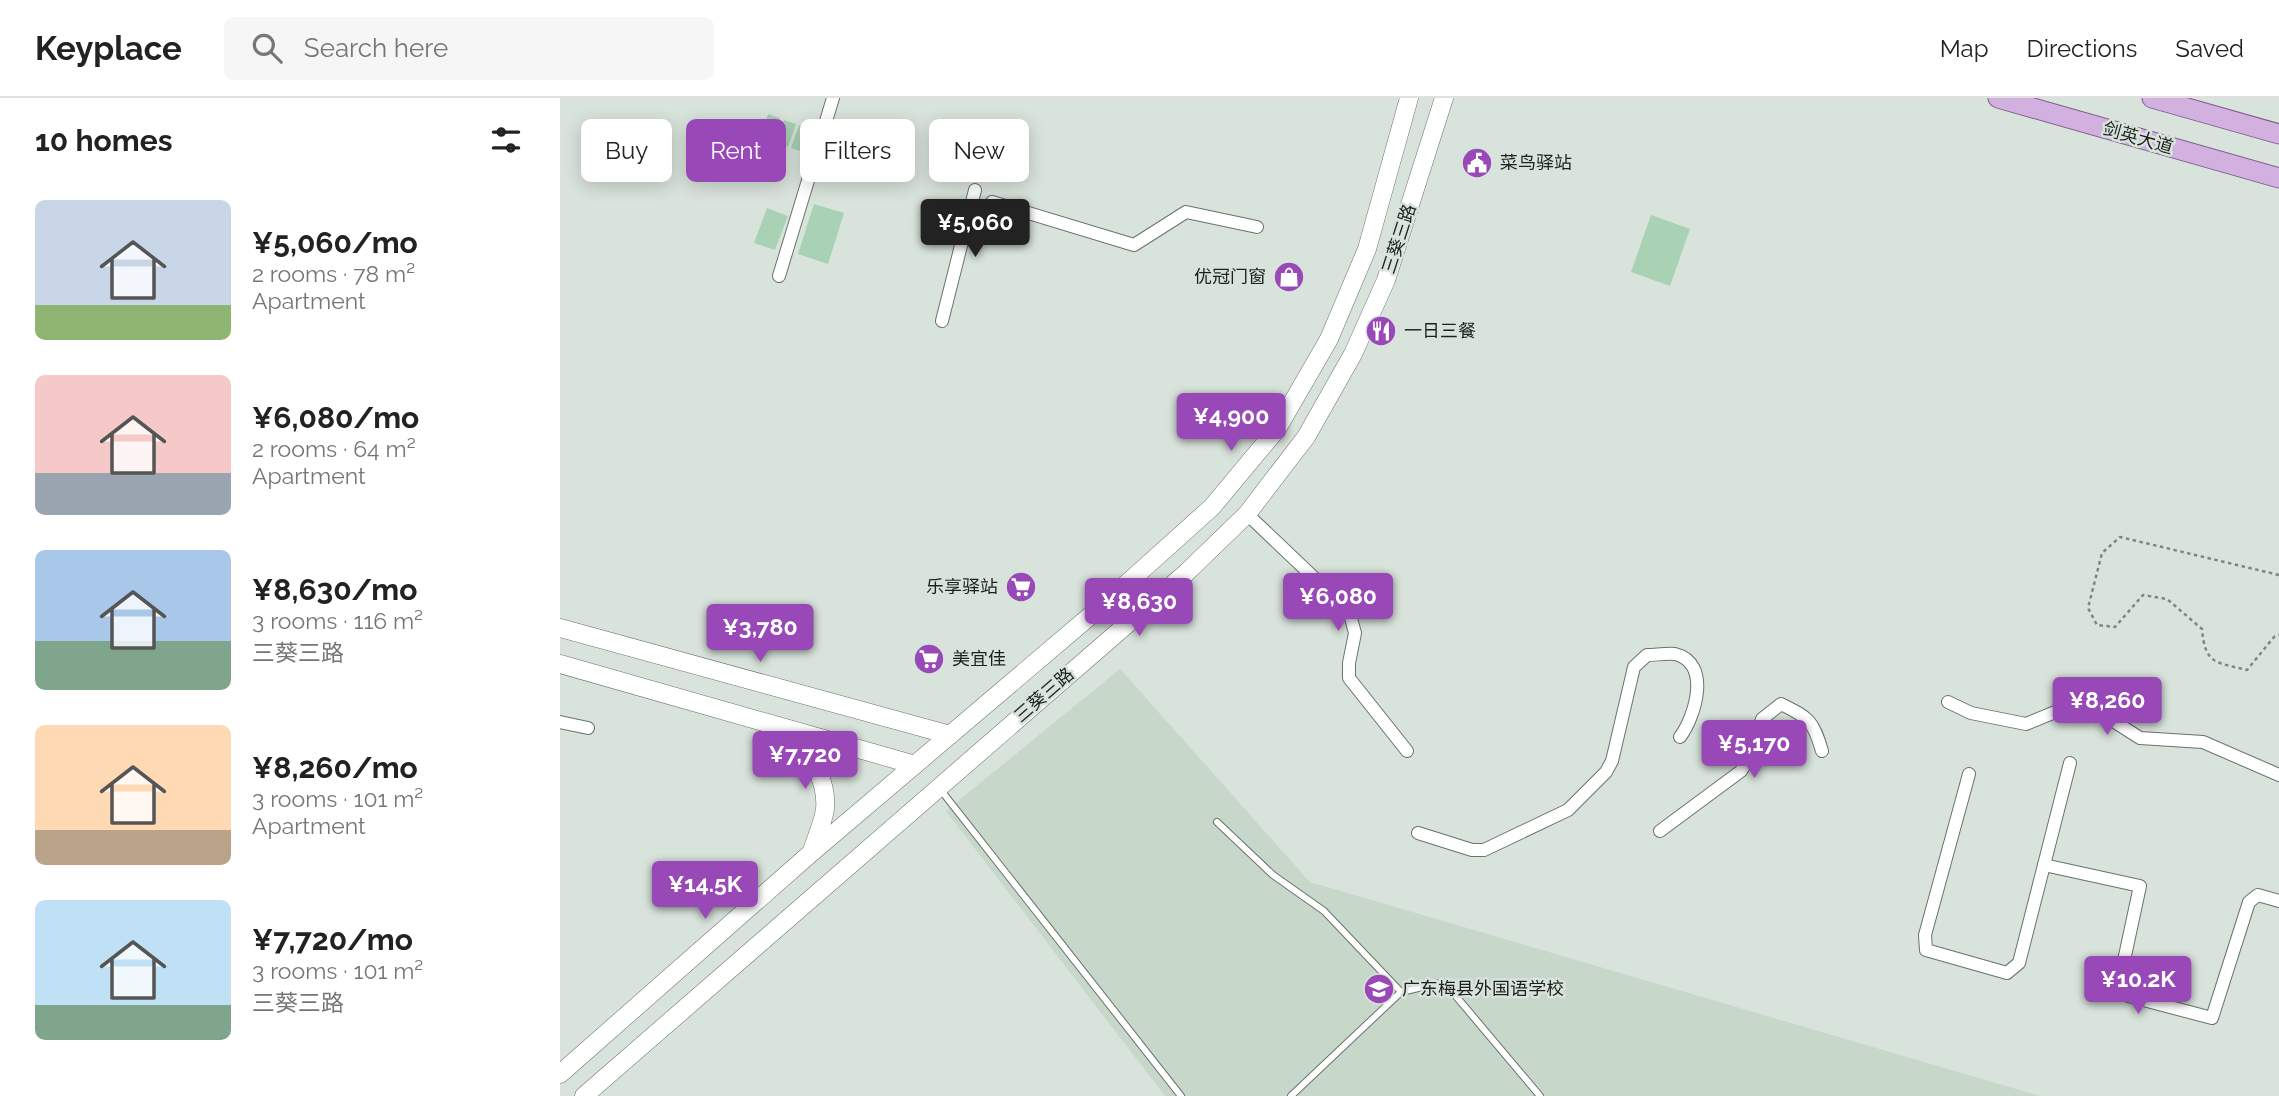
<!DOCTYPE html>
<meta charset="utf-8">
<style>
:root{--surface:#fff;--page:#f6f6f6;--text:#222;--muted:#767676;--line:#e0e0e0;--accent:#9948b8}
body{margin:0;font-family:Raleway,"Noto Sans SC",sans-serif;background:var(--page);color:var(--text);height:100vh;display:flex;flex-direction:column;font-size:26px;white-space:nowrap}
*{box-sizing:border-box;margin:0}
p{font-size:23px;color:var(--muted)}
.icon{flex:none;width:38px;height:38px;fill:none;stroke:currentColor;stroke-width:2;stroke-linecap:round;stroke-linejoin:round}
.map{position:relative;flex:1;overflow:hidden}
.panel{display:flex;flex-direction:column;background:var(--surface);width:560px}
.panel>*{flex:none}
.hud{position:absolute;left:21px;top:21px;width:665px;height:63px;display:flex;gap:14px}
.price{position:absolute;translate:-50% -60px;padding:0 16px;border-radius:7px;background:var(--accent);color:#fff;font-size:23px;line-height:46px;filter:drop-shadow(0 2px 4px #0008)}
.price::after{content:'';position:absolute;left:50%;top:42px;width:21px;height:16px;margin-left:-10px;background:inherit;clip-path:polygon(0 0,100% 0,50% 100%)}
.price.on{background:#222;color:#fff}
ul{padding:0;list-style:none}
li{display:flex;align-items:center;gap:21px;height:175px;padding:0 35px}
li span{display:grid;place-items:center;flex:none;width:196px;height:140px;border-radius:10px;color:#555}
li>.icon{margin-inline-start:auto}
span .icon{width:84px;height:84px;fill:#fffc;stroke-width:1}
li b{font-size:30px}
h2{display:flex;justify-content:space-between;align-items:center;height:84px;padding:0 35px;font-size:30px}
.tag{padding:0 24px;border-radius:10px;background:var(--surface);box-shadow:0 4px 18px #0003;font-size:24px;line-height:63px}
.tag.on{background:var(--accent);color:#fff}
header{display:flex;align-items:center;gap:42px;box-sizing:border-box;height:98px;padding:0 35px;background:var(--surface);border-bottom:2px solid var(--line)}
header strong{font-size:33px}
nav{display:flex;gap:38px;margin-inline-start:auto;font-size:24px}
.search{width:490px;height:63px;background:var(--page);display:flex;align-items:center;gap:18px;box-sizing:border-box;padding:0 24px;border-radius:10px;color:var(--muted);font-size:26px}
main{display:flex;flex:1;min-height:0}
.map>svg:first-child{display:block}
.built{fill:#c7d7ca}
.green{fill:#a9d2b4}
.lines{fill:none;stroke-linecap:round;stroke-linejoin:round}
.lane-casing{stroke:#69736b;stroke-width:8}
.street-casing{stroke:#69736b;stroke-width:14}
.secondary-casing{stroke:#69736b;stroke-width:19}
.primary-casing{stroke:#7f5c8e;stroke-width:21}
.path{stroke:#7e8681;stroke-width:2.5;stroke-dasharray:3.5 3.5;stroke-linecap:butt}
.lane{stroke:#fff;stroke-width:6}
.street{stroke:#fff;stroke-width:12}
.secondary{stroke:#fff;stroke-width:18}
.primary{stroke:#d2b0e0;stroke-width:19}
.labels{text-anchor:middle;stroke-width:5;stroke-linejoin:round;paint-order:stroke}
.street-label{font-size:18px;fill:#1d211e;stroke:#d8e3db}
.poi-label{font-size:18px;fill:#1d211e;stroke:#d8e3db;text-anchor:start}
</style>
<header>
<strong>Keyplace</strong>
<div class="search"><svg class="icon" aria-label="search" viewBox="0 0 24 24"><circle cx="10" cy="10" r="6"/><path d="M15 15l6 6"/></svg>Search here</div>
<nav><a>Map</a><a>Directions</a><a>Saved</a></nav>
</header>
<main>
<section class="panel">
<h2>10 homes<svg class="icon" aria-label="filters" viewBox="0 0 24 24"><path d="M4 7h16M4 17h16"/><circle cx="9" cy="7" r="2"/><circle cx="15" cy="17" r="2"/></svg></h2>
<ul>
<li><span style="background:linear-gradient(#c9d6e8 75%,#8fb573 0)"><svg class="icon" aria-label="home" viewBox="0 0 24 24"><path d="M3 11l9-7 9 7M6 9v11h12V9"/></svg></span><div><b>¥5,060/mo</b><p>2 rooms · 78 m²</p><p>Apartment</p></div></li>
<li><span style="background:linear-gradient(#f6c9c9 70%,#9aa5b1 0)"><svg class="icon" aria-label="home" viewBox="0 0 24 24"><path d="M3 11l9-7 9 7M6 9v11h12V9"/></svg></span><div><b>¥6,080/mo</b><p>2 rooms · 64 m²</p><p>Apartment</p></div></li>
<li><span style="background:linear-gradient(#a9c7e8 65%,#7fa58c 0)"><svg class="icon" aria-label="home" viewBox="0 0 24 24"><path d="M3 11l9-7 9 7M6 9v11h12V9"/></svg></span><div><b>¥8,630/mo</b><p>3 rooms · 116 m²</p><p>三葵三路</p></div></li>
<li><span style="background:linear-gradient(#ffd9b3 75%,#b9a48a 0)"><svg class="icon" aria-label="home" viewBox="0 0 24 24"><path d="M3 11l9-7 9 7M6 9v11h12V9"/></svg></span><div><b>¥8,260/mo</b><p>3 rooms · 101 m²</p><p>Apartment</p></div></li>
<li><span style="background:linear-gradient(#bfe0f5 75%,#7fa58c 0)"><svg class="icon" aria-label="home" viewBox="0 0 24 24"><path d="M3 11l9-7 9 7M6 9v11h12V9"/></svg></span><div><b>¥7,720/mo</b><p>3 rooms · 101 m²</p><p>三葵三路</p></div></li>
</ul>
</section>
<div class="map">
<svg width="1719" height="998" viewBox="0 0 1719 998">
<rect width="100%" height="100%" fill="#d8e3db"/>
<polygon class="built" points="560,571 750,784 1480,998 605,998 386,713"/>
<g class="green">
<polygon points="208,16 220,20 212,44 200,40"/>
<polygon points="224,22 236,26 228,49 216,45"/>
<polygon points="239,27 251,31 243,54 231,50"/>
<polygon points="254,106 284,115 268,166 238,156"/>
<polygon points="207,110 228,118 215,152 194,145"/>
<polygon points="1091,117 1130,131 1110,188 1071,174"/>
</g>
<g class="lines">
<g class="lane-casing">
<g id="lane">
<polyline points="380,691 621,998"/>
<polyline points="657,724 713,777 764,813 841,894"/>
<polyline points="731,998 841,894 884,884 980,998"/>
</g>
</g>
<g class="street-casing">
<g id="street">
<polyline points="432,104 574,147 626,114 697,129"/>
<polyline points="219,178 273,0"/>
<polyline points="382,223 415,92"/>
<polyline points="687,416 789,513 795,535 789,565 789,580 847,653"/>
<polyline points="1388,604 1411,615 1466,626 1505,610 1533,610 1580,640 1643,644 1719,677"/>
<polyline points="0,624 28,630"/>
<polyline points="1409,676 1365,837 1366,852 1447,875 1459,865 1510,665"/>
<path d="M 1100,733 L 1181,673 L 1192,654 L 1202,621 L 1221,606 C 1249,620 1253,622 1262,653"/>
<path d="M 858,735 L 912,752 L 924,752 L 1008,712 L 1046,674 L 1052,663 L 1074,569 L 1087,557 C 1095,557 1107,555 1115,556 C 1152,565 1135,619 1120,639"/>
<polyline points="1484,767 1580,788 1557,895 1652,920 1689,804 1698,797 1719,803"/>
</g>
</g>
<g class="secondary-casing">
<g id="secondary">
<polyline points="0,530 390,637"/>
<polyline points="0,566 355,667"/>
<path d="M 231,632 C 248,656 268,680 265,711 C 263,725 256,740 252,753"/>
<polyline points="0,976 251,755 543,507 652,409 717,331 769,241 807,151 849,0"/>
<polyline points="24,998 626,475 687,416 746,339 793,256 826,182 884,0"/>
</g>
</g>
<g class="primary-casing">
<g id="primary">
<polyline points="1438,0 1719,80"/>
<polyline points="1592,0 1719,36"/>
</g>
</g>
<path class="path" d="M 1719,477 L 1560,439 L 1542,455 L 1528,510 L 1537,527 L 1555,529 L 1583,497 L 1607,501 L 1642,531 C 1645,567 1656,564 1687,572 L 1714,539 L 1719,537"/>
<use href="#lane" class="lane"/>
<use href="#street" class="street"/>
<use href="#secondary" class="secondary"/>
<use href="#primary" class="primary"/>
</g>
<defs>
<g id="civic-disc" transform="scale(1.575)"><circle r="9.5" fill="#9948b8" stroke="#d8e3db"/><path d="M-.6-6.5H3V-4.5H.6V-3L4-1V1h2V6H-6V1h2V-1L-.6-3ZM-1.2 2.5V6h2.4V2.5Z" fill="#fff"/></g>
<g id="shop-disc" transform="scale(1.575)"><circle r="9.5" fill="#9948b8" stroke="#d8e3db"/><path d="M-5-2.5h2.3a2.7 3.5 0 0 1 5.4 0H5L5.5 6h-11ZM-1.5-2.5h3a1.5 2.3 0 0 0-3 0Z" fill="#fff"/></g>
<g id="restaurant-disc" transform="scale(1.575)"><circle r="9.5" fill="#9948b8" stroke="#d8e3db"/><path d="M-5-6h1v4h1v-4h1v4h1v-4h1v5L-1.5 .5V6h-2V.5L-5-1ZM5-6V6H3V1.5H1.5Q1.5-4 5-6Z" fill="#fff"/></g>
<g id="supermarket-disc" transform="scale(1.575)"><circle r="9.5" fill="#9948b8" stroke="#d8e3db"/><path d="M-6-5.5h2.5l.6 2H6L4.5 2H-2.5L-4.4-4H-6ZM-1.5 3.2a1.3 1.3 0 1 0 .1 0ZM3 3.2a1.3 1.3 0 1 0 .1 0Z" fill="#fff"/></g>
<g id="school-disc" transform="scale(1.575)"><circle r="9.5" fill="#9948b8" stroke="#d8e3db"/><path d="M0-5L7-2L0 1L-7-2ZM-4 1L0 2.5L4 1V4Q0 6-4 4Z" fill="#fff"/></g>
</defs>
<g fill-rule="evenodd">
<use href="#civic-disc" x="917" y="65"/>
<use href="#shop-disc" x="729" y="179"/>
<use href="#restaurant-disc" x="821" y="233"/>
<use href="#supermarket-disc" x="461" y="489"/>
<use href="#supermarket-disc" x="369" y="561"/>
<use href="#school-disc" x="819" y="891"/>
</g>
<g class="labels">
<g class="street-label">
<text transform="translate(1578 40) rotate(16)" y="6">剑英大道</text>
<text transform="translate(839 141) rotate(-72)" y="6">三葵三路</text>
<text transform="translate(484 597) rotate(-41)" y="6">三葵三路</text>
</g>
<g class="poi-label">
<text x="940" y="71">菜鸟驿站</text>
<text x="706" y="185" text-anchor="end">优冠门窗</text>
<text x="844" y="239">一日三餐</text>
<text x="438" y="495" text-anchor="end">乐享驿站</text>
<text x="392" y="567">美宜佳</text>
<text x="842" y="897">广东梅县外国语学校</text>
</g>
</g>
</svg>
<b class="price on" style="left:415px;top:161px">¥5,060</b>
<b class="price" style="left:671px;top:355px">¥4,900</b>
<b class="price" style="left:778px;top:535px">¥6,080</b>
<b class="price" style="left:579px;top:540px">¥8,630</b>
<b class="price" style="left:200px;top:566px">¥3,780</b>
<b class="price" style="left:1547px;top:639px">¥8,260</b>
<b class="price" style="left:1194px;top:682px">¥5,170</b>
<b class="price" style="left:245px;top:693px">¥7,720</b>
<b class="price" style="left:145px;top:823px">¥14.5K</b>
<b class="price" style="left:1578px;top:918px">¥10.2K</b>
<div class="hud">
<a class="tag">Buy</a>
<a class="tag on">Rent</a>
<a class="tag">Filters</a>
<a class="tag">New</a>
</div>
</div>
</main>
